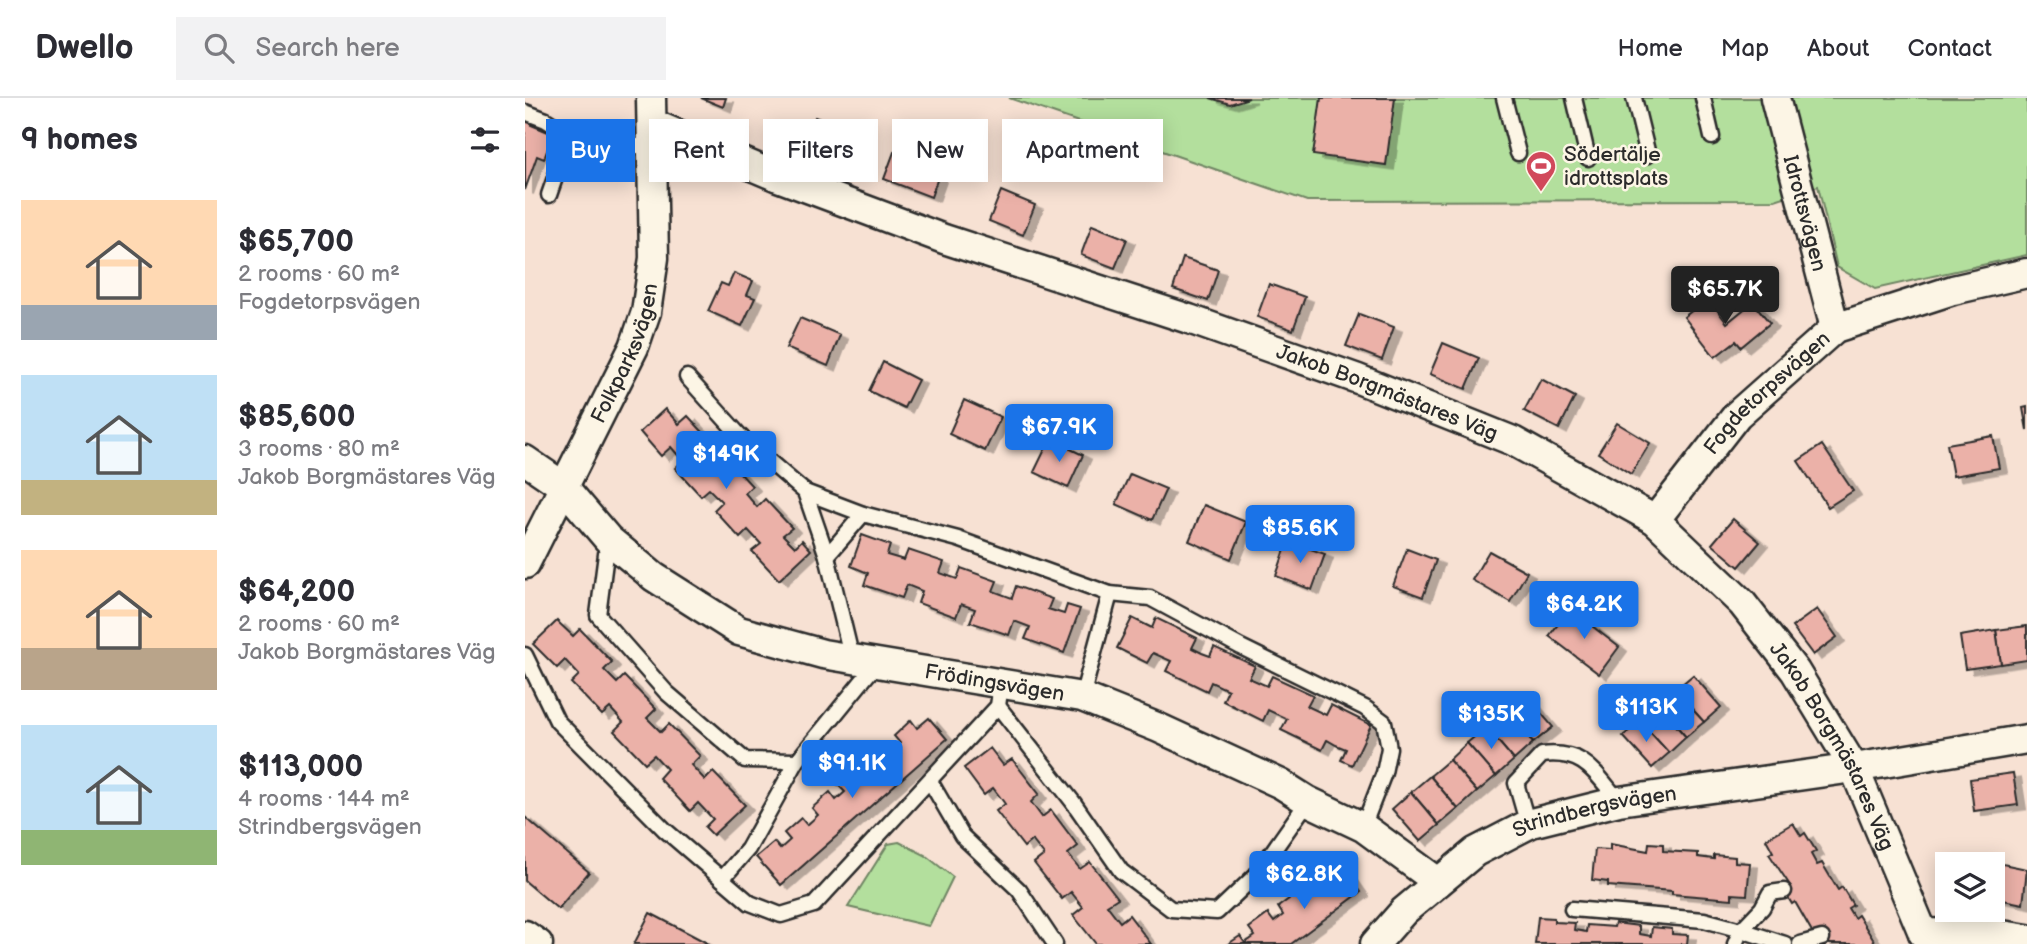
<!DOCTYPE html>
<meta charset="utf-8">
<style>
:root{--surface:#fff;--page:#f2f2f3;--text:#2b2b33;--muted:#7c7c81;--line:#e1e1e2;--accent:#1a73e8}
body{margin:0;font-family:"Balsamiq Sans",sans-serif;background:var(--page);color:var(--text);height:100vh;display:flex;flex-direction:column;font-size:26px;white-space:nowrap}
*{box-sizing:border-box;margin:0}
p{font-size:23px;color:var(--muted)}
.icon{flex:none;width:38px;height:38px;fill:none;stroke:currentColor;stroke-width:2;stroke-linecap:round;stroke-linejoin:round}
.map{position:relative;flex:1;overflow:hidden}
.drawer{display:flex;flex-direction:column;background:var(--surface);width:525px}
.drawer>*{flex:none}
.guide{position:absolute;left:21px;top:21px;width:665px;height:63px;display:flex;gap:14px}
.buttons{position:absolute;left:1410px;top:754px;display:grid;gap:14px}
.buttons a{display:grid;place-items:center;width:70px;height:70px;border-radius:0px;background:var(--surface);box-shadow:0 4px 18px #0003;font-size:35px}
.price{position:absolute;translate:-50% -60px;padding:0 16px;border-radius:7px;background:var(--accent);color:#fff;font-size:23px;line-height:46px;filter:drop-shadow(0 2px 4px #0008)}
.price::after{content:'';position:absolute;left:50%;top:42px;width:21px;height:16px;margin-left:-10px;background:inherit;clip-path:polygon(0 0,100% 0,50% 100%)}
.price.current{background:#222;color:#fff}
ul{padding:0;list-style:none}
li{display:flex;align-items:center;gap:21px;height:175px;padding:0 21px}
li span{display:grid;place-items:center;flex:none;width:196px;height:140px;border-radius:0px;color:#555}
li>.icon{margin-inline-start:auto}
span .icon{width:84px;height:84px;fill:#fffc;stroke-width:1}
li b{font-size:30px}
h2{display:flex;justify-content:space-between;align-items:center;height:84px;padding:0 21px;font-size:30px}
.pill{padding:0 24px;border-radius:0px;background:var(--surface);box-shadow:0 4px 18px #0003;font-size:24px;line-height:63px}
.pill.current{background:var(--accent);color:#fff}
header{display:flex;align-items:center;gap:42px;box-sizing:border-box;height:98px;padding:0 35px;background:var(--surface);border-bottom:2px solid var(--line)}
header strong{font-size:33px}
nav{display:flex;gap:38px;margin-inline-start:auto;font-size:24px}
.search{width:490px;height:63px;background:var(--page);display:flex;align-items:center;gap:18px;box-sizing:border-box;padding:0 24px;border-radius:0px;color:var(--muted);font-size:26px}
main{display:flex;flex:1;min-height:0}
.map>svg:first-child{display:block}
.green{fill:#b3df9d;stroke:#6f8564;stroke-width:2}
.building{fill:#ebb1a8;stroke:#2b2b2b;stroke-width:2;filter:url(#shadow)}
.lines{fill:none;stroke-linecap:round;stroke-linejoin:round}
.lane-casing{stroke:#2b2b2b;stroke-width:19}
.street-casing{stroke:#2b2b2b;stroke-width:33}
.lane{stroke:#fcf5e5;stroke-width:14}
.street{stroke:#fcf5e5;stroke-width:28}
.labels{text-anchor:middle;stroke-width:5;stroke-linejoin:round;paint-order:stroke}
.poi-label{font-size:21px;fill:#2b2b2b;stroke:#fcf5e5;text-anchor:start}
.street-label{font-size:21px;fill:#2b2b2b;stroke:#fcf5e5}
</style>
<header>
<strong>Dwello</strong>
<div class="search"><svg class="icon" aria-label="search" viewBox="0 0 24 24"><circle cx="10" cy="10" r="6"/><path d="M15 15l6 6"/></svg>Search here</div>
<nav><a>Home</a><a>Map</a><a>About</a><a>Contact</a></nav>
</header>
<main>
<section class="drawer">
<h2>9 homes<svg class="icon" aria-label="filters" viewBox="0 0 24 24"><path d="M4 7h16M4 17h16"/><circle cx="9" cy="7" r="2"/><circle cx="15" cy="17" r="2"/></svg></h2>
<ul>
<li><span style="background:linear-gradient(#ffd9b3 75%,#9aa5b1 0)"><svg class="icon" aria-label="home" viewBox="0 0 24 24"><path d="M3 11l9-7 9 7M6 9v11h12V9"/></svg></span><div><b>$65,700</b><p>2 rooms · 60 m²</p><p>Fogdetorpsvägen</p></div></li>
<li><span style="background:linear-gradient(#bfe0f5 75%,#c2b280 0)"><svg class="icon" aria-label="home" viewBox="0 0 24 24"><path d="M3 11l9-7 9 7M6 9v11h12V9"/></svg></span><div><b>$85,600</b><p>3 rooms · 80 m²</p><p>Jakob Borgmästares Väg</p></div></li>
<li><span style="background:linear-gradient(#ffd9b3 70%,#b9a48a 0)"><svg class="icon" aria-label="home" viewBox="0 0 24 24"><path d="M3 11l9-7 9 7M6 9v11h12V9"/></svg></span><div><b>$64,200</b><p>2 rooms · 60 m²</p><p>Jakob Borgmästares Väg</p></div></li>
<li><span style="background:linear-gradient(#bfe0f5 75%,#8fb573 0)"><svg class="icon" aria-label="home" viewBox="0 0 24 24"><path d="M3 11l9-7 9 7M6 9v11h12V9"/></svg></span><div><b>$113,000</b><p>4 rooms · 144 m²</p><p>Strindbergsvägen</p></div></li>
</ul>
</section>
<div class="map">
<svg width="1502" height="846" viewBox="0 0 1502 846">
<defs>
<filter id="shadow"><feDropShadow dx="8" dy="4.5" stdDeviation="0" flood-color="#0004"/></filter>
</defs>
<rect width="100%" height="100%" fill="#f7e1d3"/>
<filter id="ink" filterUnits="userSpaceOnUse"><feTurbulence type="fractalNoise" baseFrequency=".0143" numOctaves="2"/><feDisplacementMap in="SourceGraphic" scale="14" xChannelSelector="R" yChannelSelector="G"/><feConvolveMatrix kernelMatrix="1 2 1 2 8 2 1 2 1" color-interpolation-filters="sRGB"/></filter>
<g filter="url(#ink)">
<g class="green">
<polygon points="484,0 1502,0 1502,157 1350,191 1312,169 1293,88 1250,102 782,103"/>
<polygon points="374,744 400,757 428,779 404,828 323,809 363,746"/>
</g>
<g class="building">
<polygon points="176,0 201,0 198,9"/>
<polygon points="685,0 724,0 705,6"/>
<polygon points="796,0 870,0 861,67 788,57"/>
<polygon points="290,19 322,32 311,59 279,46"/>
<polygon points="0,20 7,23 6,27 28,36 19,61 12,58 0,92"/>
<polygon points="369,54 416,71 406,99 359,81"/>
<polygon points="476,93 510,107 498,137 464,123"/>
<polygon points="567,127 602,141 590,170 556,157"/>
<polygon points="658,160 693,172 683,203 648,191"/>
<polygon points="209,175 228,183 222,197 230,200 217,228 183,213 196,185 203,188"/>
<polygon points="744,186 780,199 768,232 732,219"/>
<polygon points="1183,200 1202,225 1228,204 1245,225 1216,249 1211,243 1190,259 1159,219"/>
<polygon points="834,216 869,229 857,262 821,248"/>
<polygon points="275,220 315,237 303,268 261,250"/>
<polygon points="918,245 954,260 941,291 905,276"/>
<polygon points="358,264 393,282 379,310 344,293"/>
<polygon points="1016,281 1050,299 1034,331 999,313"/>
<polygon points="439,302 476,319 460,353 424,336"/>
<polygon points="1502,309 1502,332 1498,310"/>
<polygon points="140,311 154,326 163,318 189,346 181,354 193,367 201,360 227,388 220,395 232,409 240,401 267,430 258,437 270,449 277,442 286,452 254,482 227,453 236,446 223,432 215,440 189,412 197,404 184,391 176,398 150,370 158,363 146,349 136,358 115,334"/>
<polygon points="1092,325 1125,345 1106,376 1073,355"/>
<polygon points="1468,338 1474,370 1428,378 1422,346"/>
<polygon points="525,341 558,357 543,390 509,374"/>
<polygon points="1297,347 1328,393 1303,409 1273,363"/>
<polygon points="605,376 641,391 627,422 591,406"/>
<polygon points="679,407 721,424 706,461 664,443"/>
<polygon points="1208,421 1235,444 1214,469 1187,446"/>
<polygon points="337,437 365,447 362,457 379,462 383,452 419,464 415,475 432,481 436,470 472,483 468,493 487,500 491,488 527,501 523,511 539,516 542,507 555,511 539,555 500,541 505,529 489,523 484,537 445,524 450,511 436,506 431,519 393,505 397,493 382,487 377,500 339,487 343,475 326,468"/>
<polygon points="763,443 800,456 787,492 751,478"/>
<polygon points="882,451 911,462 898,499 868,488"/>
<polygon points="964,453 1002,474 985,504 947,482"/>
<polygon points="1045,511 1094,549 1074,576 1024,538"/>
<polygon points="1292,511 1312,539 1288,557 1267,529"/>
<polygon points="607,520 627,530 631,520 672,540 667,550 677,555 685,558 689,549 730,568 724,580 742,588 747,578 788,597 782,608 801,617 806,607 846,627 827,667 816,662 821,651 811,647 802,642 797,652 756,632 762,621 743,612 738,623 698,603 703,592 686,584 682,593 641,573 646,563 628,555 622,565 592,550"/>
<polygon points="32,523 48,538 55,531 87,564 79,572 92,585 99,578 131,611 122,620 136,634 144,626 175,658 166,667 180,682 188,674 220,707 188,737 180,729 188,721 173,705 165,713 134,680 142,671 129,657 120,665 89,633 98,624 85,610 77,617 46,585 54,577 40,562 32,570 8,546"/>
<polygon points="1502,528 1502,562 1476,566 1471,532"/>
<polygon points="1471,532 1476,566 1440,571 1435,538"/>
<polygon points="1168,577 1196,609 1179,624 1150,592"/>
<polygon points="1150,592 1179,624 1161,639 1133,607"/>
<polygon points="1000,596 1028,629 1008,645 981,613"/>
<polygon points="1133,607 1161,639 1144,655 1115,623"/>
<polygon points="981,613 1008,645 989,662 961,629"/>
<polygon points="404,620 422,641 256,787 231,759 249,744 255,751 265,742 259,735 276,720 282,727 293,717 287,710 305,694 311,702 320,694 313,687 331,671 337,678 347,670 340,663 358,647 364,654 375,645 369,638 386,622 392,630"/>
<polygon points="1115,623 1144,655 1127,670 1098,638"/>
<polygon points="961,629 989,662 971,678 942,645"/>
<polygon points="942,645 971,678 952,694 924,662"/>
<polygon points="465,650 478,667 487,661 514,696 506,704 517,719 526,712 553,748 543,756 555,771 565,764 593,800 582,807 595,824 604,817 626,846 571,846 548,817 558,809 546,794 537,801 509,765 519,757 507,742 499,749 471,713 480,706 475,699 468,690 459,697 439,670"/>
<polygon points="924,662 952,694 933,711 905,678"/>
<polygon points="1488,675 1493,707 1449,713 1445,681"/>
<polygon points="905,678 933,711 914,727 886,694"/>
<polygon points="886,694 914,727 895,743 867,711"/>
<polygon points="0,719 64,774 33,811 0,783"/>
<polygon points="1268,725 1276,738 1280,735 1291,753 1286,756 1292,767 1297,765 1313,792 1317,789 1328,807 1323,810 1329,820 1333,817 1351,846 1300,846 1294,834 1289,837 1270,804 1267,806 1259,793 1266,789 1244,756 1248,754 1241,741"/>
<polygon points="1124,745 1138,746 1138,753 1173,755 1173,759 1189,761 1189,757 1210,759 1210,764 1225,765 1222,797 1207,796 1207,801 1147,796 1147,793 1083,788 1083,784 1067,782 1070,751 1085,752 1085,746 1123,753"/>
<polygon points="1453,761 1502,771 1498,806 1468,800 1468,766 1452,766"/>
<polygon points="820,771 836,794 766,846 703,846 715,838 720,845 730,838 724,830 743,816 749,824 758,817 753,809 772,795 777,802 789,794 783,787 802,773 807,780"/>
<polygon points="125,815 184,846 109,846"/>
<polygon points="1013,819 1029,820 1029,824 1050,825 1049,832 1056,833 1061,834 1062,827 1089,829 1090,825 1114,828 1114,836 1126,838 1127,829 1147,831 1147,836 1163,837 1162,846 1010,846"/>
</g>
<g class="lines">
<g class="lane-casing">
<g id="lane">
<polyline points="979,0 993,55"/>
<polyline points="1049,0 1063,60"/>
<polyline points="1109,0 1123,57"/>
<polyline points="1178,0 1187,39"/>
<polyline points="0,14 21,22 67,51 128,47"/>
<polyline points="24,97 45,37"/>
<polyline points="162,279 217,340 280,394 302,458 327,561"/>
<polyline points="280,394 338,416 433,441 585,496 625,500 716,549 840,610 859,624 864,650 859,675 838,729"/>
<polyline points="83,441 73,517 141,594 220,662 272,663 352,565"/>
<polyline points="302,458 338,416"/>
<polyline points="0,557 32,623 140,732 225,805 256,817 289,807 473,608 476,586"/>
<polyline points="557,599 585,496"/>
<polyline points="473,608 548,704 596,773 646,811 692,814 731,777 783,703"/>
<polyline points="405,683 437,738 494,792 530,846"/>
<path d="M 1003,727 L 991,685 L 1017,657 C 1060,652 1069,674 1094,703"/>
<polyline points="197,781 223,751 272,663"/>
<polyline points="1259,793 1245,795 1237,810 1216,832 1260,846"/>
<polyline points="1047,811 1179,822 1216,832 1210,846"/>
<polyline points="1275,846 1297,840"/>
</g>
</g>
<g class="street-casing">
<g id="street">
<path id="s1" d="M 1250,0 L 1310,230"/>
<path id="s2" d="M 128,26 L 253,79 L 419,141 L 664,221 L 833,281 L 988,343 L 1130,422 L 1217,505 L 1270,573 L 1329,670 L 1398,835 L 1406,846"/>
<path id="s3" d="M 0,362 L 38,388 L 83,441 L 129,479 L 214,533 L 298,556 L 557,599 L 634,630 L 756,686 L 783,703 L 838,729 L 913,784"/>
<path id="s4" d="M 1130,422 L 1212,317 L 1310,230 L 1428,192 L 1502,175"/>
<path id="s5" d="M 0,466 L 109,249 L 121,214 L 129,160 L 126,0"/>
<polyline points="1398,835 1477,837 1502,841"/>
<polyline points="0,837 13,846"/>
<path id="s6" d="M 850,846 L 879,813 L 950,754 L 1006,725 L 1094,703 L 1329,670 L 1502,641"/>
</g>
</g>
<use href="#lane" class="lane"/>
<use href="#street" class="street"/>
</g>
</g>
<defs>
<g id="stadium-pin" transform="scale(1.575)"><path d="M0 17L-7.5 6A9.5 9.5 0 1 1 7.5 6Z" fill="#d1495b" stroke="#fcf5e5"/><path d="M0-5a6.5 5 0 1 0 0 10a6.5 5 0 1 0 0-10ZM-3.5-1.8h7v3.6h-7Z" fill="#fff"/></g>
</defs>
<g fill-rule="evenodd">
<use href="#stadium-pin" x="1016" y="68"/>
</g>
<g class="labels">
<g class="poi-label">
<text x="1039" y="63">Södertälje<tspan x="1039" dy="24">idrottsplats</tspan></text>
</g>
<g class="street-label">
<text dy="7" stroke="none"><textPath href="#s1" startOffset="119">Idrottsvägen</textPath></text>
<text dy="7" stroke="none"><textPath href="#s5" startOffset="234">Folkparksvägen</textPath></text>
<text dy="7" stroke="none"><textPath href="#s2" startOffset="782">Jakob Borgmästares Väg</textPath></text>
<text dy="7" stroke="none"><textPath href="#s4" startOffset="170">Fogdetorpsvägen</textPath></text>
<text dy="7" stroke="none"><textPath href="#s3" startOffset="537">Frödingsvägen</textPath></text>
<text dy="7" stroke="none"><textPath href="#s2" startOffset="1370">Jakob Borgmästares Väg</textPath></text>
<text dy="7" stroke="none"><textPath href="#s6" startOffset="264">Strindbergsvägen</textPath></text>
</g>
</g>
</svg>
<div class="buttons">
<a><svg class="icon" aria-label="layers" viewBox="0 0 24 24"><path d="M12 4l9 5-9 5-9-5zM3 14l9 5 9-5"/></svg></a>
</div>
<b class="price current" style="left:1200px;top:228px">$65.7K</b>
<b class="price" style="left:534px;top:366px">$67.9K</b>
<b class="price" style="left:201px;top:393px">$149K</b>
<b class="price" style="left:775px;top:467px">$85.6K</b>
<b class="price" style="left:1059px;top:543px">$64.2K</b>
<b class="price" style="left:1121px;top:646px">$113K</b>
<b class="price" style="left:966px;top:653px">$135K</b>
<b class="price" style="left:327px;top:702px">$91.1K</b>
<b class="price" style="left:779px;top:813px">$62.8K</b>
<div class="guide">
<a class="pill current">Buy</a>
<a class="pill">Rent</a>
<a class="pill">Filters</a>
<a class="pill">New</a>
<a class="pill">Apartment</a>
</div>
</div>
</main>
